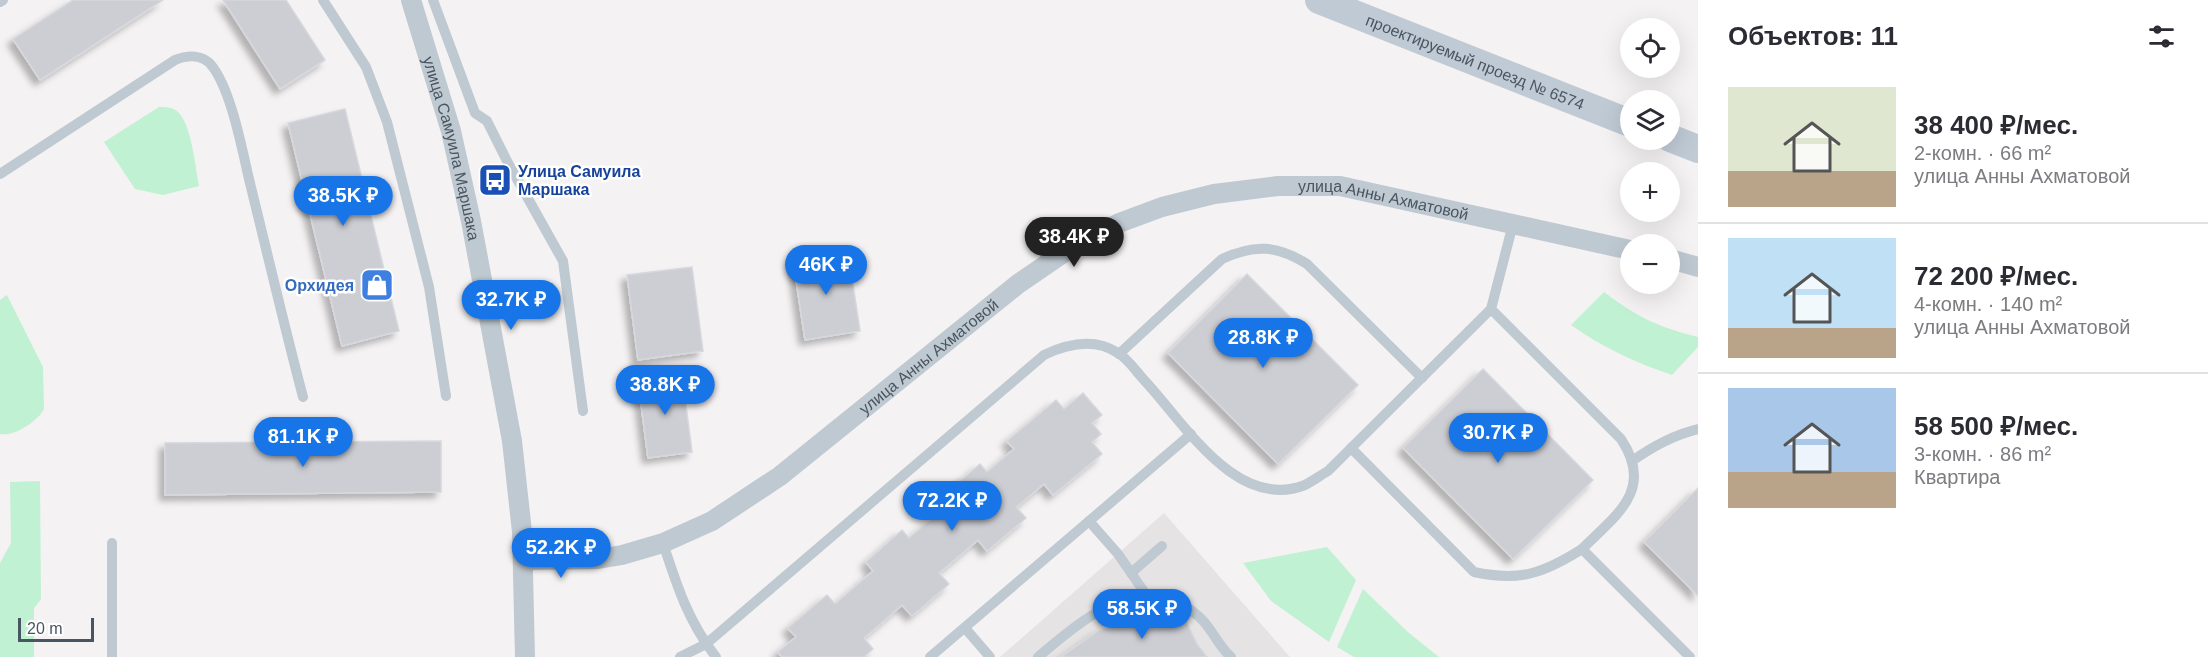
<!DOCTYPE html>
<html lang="ru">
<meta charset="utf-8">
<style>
:root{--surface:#fff;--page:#f7f7f7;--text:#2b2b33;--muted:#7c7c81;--line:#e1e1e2;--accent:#1775e8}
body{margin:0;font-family:Arial,sans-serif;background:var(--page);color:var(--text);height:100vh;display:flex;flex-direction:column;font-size:22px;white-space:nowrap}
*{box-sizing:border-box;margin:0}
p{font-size:20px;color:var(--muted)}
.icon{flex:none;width:33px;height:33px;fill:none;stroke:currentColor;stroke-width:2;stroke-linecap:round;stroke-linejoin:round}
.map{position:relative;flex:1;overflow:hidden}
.side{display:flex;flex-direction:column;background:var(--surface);width:510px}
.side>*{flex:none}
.tools{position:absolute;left:1620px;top:18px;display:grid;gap:12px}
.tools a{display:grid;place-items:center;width:60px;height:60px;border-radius:50%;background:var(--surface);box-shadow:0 6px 24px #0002;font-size:30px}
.scale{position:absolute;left:18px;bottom:15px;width:76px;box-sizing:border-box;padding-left:6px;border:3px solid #495560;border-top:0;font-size:16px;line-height:21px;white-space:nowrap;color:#495560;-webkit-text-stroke:4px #fff;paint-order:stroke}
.price{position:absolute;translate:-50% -51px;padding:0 14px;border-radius:21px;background:var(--accent);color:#fff;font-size:20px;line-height:39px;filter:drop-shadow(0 2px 3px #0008)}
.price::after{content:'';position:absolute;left:50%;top:36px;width:18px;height:14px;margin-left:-9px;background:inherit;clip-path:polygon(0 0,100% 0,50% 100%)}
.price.active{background:#222;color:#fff}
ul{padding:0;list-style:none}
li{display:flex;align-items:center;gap:18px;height:150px;padding:0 30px}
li+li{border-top:2px solid var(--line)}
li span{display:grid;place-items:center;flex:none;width:168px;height:120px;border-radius:0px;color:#555}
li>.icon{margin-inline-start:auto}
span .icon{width:72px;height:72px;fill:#fffc;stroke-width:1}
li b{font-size:26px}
h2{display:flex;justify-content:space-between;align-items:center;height:72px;padding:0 30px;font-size:26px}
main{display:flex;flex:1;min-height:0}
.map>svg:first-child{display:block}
.education{fill:#e5e3e4}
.green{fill:#c1f1d3}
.building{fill:#ccced4;stroke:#d6d8dd;stroke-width:1.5;filter:url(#shadow)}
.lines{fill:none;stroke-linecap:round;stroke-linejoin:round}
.service{stroke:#bfc9d1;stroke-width:10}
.minor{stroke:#bfc9d1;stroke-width:20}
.secondary{stroke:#bfcad5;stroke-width:28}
.labels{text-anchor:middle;stroke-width:5;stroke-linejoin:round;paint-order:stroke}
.street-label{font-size:16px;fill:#495560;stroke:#fff}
.transit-label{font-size:16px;font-weight:bold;fill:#164399;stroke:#fff;text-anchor:start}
.shop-label{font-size:16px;font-weight:bold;fill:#366cbe;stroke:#fff;text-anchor:end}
</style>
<main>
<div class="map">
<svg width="1698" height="657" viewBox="0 0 1698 657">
<defs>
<filter id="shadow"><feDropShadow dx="-5.5" dy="5.5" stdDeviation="3" flood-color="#0004"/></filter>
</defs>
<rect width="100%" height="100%" fill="#f4f2f2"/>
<polygon class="education" points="1164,513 1290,657 1000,657"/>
<g class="green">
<path d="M 159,107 C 165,107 172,107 177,111 C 192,124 195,167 199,186 L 163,195 L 135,189 L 104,142 Z"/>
<path d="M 1604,292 C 1637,317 1658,327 1698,337 L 1698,347 L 1672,375 C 1636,363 1602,347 1571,325 Z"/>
<path d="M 7,295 L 43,367 L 44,409 C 38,421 14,437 0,434 L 0,300 Z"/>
<polygon points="40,481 41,599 34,608 34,657 0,657 0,563 11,543 10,482"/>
<polygon points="1327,547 1356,580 1329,642 1271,601 1243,563"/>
<polygon points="1363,589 1409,633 1439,657 1354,657 1337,647"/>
</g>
<g class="building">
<polygon points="73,0 163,0 40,80 13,39"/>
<polygon points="223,0 286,0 325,60 280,89"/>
<polygon points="345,109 399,331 342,346 288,123"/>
<polygon points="848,252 860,331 805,340 793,260"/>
<polygon points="692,267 703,351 638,360 627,275"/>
<polygon points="1247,274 1358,385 1278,464 1168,353"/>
<polygon points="1483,369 1593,480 1513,559 1403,448"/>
<polygon points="682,375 692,452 648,458 638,381"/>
<polygon points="1083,393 1102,415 1092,423 1101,434 1092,442 1102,454 1053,495 1044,484 1016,507 1026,518 987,551 978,540 939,573 949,584 912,616 902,605 864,638 873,649 864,657 782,657 778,652 796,637 788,628 827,595 835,604 857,585 873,571 866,562 902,530 909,538 948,505 941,497 980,464 987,472 1014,449 1007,441 1056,400 1064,409"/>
<polygon points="441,441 441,492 165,495 165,443"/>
<polygon points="1698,488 1698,596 1644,542"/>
<polygon points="1165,615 1180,616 1186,621 1197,644 1207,657 1061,657 1098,631 1123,621 1142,616"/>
</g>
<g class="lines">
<g class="service">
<polyline points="323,0 366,67 387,122 429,287 446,396"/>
<polyline points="433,0 475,113 487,121 508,163 563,261 583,411"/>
<polyline points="0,2 3,0"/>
<path d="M 0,174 L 175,60 C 188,55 203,54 212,66 C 231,90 242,149 249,179 C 267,252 284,325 303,397"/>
<path d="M 1513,224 L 1491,309 L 1621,439 C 1655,490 1616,515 1582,549 L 1690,657"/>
<path d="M 1119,354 L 1222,259 C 1254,244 1277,245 1307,264 L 1422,378"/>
<path d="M 1351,448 L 1474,572 C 1520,582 1544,573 1582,549"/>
<path d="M 1632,461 C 1653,446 1673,435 1698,429"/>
<path d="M 1089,521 L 1118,554 L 1147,596 C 1174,598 1196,608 1211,631 C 1218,641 1222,649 1231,657"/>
<polyline points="112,543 112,657"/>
<path d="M 663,543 C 677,586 688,621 716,657"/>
<polyline points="1131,573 1162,546"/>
<polyline points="965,628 990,657"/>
<path d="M 680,657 L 706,644 L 1044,355 C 1067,344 1095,338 1118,353 C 1128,359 1136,371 1144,380 C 1183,421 1236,512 1305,485 C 1313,481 1321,475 1328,471 L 1491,309"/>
<polyline points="930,657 1191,434"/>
<path d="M 1038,657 C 1070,630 1103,600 1147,596"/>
</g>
<g class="minor">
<path id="s1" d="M 411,0 L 451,131 L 471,221 L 512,441 L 522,532 L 525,657"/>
<polyline points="1670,259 1698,267"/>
<path id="s2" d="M 523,560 L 598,559 L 622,555 L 663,543 L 712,521 L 780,476 L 1018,284 L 1069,249 L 1119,223 L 1162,207 L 1214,194 L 1278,186 L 1340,186 L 1630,250"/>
</g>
<g class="secondary">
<path id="s3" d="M 1319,0 L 1630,123"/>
<polyline points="1670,138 1698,149"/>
</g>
</g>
<defs>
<g id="bus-square" transform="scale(1.725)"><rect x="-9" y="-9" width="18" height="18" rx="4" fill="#1a4fb4" stroke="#fff"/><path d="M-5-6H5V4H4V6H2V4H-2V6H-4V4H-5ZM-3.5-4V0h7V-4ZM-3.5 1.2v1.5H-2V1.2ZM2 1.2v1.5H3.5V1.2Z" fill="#fff"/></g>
<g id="shop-square" transform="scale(1.725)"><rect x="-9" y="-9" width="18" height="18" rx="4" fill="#3f7fe0" stroke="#fff"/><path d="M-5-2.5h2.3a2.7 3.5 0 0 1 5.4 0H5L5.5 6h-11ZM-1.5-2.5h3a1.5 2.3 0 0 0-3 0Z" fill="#fff"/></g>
</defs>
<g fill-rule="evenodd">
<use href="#bus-square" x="495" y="180"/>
<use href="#shop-square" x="377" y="285"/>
</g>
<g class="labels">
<g class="street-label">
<text dy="6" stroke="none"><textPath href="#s3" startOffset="168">проектируемый проезд № 6574</textPath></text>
<text dy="6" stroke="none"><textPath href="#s1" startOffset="154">улица Самуила Маршака</textPath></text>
<text dy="6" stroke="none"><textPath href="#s2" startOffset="972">улица Анны Ахматовой</textPath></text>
<text dy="6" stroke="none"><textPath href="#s2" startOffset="468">улица Анны Ахматовой</textPath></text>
</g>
<g class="transit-label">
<text x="518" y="177">Улица Самуила<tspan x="518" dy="18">Маршака</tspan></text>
</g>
<g class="shop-label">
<text x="354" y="291">Орхидея</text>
</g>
</g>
</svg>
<div class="tools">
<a><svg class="icon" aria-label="locate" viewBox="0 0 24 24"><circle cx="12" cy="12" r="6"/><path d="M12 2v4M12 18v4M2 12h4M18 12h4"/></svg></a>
<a><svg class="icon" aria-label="layers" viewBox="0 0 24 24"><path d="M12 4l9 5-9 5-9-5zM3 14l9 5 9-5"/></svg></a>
<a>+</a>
<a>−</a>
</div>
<div class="scale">20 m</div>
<b class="price" style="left:343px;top:227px">38.5K ₽</b>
<b class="price active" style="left:1074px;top:268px">38.4K ₽</b>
<b class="price" style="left:826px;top:296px">46K ₽</b>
<b class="price" style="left:511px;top:331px">32.7K ₽</b>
<b class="price" style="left:1263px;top:369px">28.8K ₽</b>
<b class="price" style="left:665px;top:416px">38.8K ₽</b>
<b class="price" style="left:1498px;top:464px">30.7K ₽</b>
<b class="price" style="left:303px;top:468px">81.1K ₽</b>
<b class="price" style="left:952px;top:532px">72.2K ₽</b>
<b class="price" style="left:561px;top:579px">52.2K ₽</b>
<b class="price" style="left:1142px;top:640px">58.5K ₽</b>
</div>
<section class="side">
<h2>Объектов: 11<svg class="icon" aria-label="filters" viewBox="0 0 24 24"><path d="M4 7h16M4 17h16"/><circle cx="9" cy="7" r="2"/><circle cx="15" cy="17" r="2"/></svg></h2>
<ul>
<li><span style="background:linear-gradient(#dfe7d0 70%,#b9a48a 0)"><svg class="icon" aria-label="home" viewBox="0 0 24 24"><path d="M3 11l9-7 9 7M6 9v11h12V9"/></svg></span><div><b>38 400 ₽/мес.</b><p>2-комн. · 66 m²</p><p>улица Анны Ахматовой</p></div></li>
<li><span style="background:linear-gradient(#bfe0f5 75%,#b9a48a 0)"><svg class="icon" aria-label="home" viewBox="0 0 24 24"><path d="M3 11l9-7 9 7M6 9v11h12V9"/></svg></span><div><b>72 200 ₽/мес.</b><p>4-комн. · 140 m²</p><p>улица Анны Ахматовой</p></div></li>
<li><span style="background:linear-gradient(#a9c7e8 70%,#b9a48a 0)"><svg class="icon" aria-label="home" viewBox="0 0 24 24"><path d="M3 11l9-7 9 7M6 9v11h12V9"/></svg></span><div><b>58 500 ₽/мес.</b><p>3-комн. · 86 m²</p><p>Квартира</p></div></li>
</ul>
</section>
</main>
